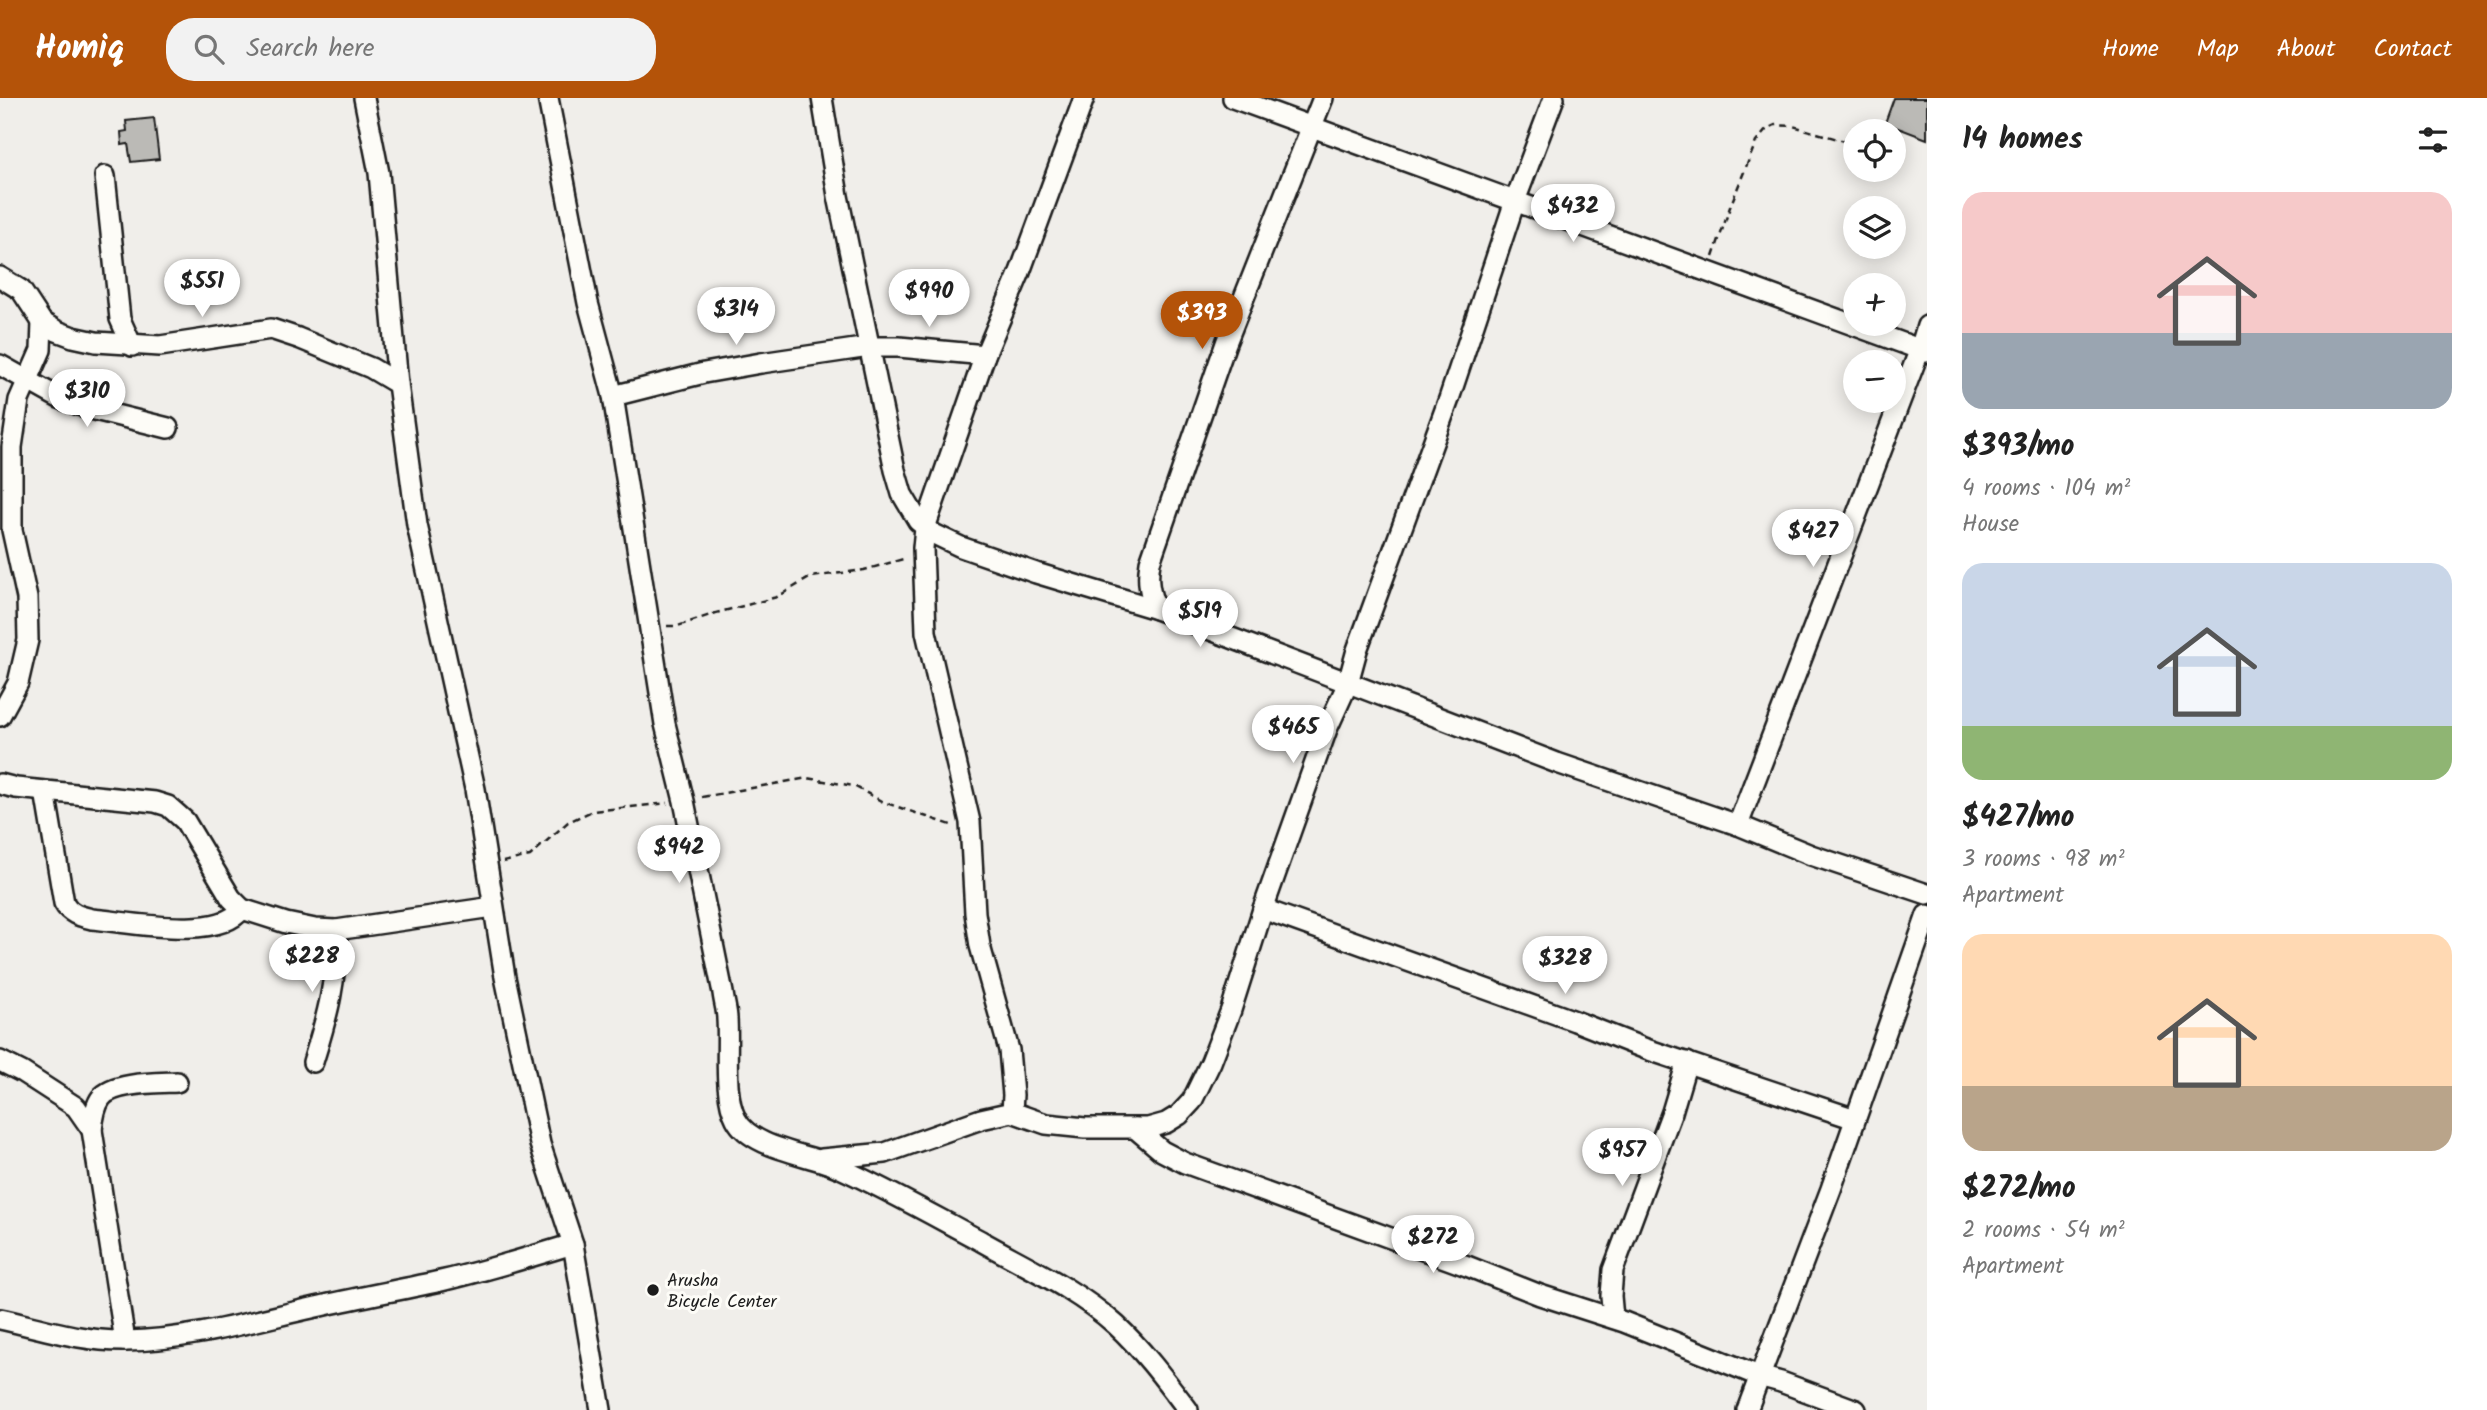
<!DOCTYPE html>
<meta charset="utf-8">
<style>
:root{--surface:#fff;--page:#f2f2f2;--text:#222;--muted:#767676;--accent:#b45309}
body{margin:0;font-family:Kalam,sans-serif;background:var(--page);color:var(--text);height:100vh;display:flex;flex-direction:column;font-size:26px;white-space:nowrap}
*{box-sizing:border-box;margin:0}
p{font-size:23px;color:var(--muted)}
.icon{flex:none;width:38px;height:38px;fill:none;stroke:currentColor;stroke-width:2;stroke-linecap:round;stroke-linejoin:round}
.map{position:relative;flex:1;overflow:hidden}
.side{display:flex;flex-direction:column;background:var(--surface);width:560px}
.side>*{flex:none}
.controls{position:absolute;left:1843px;top:21px;display:grid;gap:14px}
.controls a{display:grid;place-items:center;width:63px;height:63px;border-radius:50%;background:var(--surface);box-shadow:0 4px 18px #0003;font-size:35px}
.price{position:absolute;translate:-50% -60px;padding:0 16px;border-radius:24px;background:#fff;color:#222;font-size:23px;line-height:46px;filter:drop-shadow(0 2px 4px #0008)}
.price::after{content:'';position:absolute;left:50%;top:42px;width:21px;height:16px;margin-left:-10px;background:inherit;clip-path:polygon(0 0,100% 0,50% 100%)}
.price.active{background:var(--accent);color:#fff}
ul{padding:0;list-style:none}
li{display:grid;align-content:center;gap:14px;height:371px;padding:0 35px}
li span{display:grid;place-items:center;height:217px;border-radius:21px;color:#555}
li>.icon{margin-inline-start:auto}
span .icon{width:126px;height:126px;fill:#fffc;stroke-width:1}
li b{font-size:30px}
h2{display:flex;justify-content:space-between;align-items:center;height:84px;padding:0 35px;font-size:30px}
header{display:flex;align-items:center;gap:42px;box-sizing:border-box;height:98px;padding:0 35px;background:var(--accent);color:#fff}
header strong{font-size:33px}
nav{display:flex;gap:38px;margin-inline-start:auto;font-size:24px}
.search{width:490px;height:63px;background:var(--page);display:flex;align-items:center;gap:18px;box-sizing:border-box;padding:0 24px;border-radius:28px;color:var(--muted);font-size:26px}
main{display:flex;flex:1;min-height:0}
.map>svg:first-child{display:block}
.building{fill:#bbbab6;stroke:#1c1c1c;stroke-width:2}
.lines{fill:none;stroke-linecap:round;stroke-linejoin:round}
.minor-casing{stroke:#1c1c1c;stroke-width:24}
.path{stroke:#1c1c1c;stroke-width:2.5;stroke-dasharray:7 5;stroke-linecap:butt}
.minor{stroke:#fdfcf7;stroke-width:19}
.poi-dot{fill:#1c1c1c;stroke:#fdfcf7;stroke-width:2.5}
.labels{text-anchor:middle;stroke-width:6;stroke-linejoin:round;paint-order:stroke}
.poi-label{font-size:18px;fill:#1c1c1c;stroke:#fdfcf7;text-anchor:start}
</style>
<header>
<strong>Homiq</strong>
<div class="search"><svg class="icon" aria-label="search" viewBox="0 0 24 24"><circle cx="10" cy="10" r="6"/><path d="M15 15l6 6"/></svg>Search here</div>
<nav><a>Home</a><a>Map</a><a>About</a><a>Contact</a></nav>
</header>
<main>
<div class="map">
<svg width="1927" height="1312" viewBox="0 0 1927 1312">
<rect width="100%" height="100%" fill="#f0eeea"/>
<filter id="ink" filterUnits="userSpaceOnUse"><feTurbulence type="fractalNoise" baseFrequency=".0143" numOctaves="2"/><feDisplacementMap in="SourceGraphic" scale="14" xChannelSelector="R" yChannelSelector="G"/><feConvolveMatrix kernelMatrix="1 2 1 2 8 2 1 2 1" color-interpolation-filters="sRGB"/></filter>
<g filter="url(#ink)">
<g class="building">
<polygon points="1894,0 1927,0 1927,41 1885,25"/>
<polygon points="154,20 159,61 131,64 128,46 122,47 121,34 127,33 126,23"/>
</g>
<g class="lines">
<g class="minor-casing">
<g id="minor">
<polyline points="364,0 379,75 398,286 417,427 475,691 505,879 540,1046 573,1146 601,1312"/>
<path d="M 548,0 L 588,205 L 613,298 L 665,626 L 684,703 L 723,895 C 724,904 727,913 727,921 C 729,949 723,997 736,1021 C 751,1051 810,1056 840,1070 C 888,1092 934,1118 981,1143 C 1027,1169 1076,1191 1116,1227 C 1143,1252 1166,1283 1188,1312"/>
<polyline points="822,0 838,98 895,372 902,396 918,423 934,436 961,449 1036,475 1156,511 1557,665 1738,727 1811,757 1927,796"/>
<polyline points="1233,0 1927,254"/>
<polyline points="105,78 120,221 132,248"/>
<polyline points="0,179 21,192 42,224 57,233 73,239 96,244 160,248 271,231 298,240 371,270 398,286"/>
<polyline points="0,267 59,300 87,310 168,330"/>
<polyline points="613,298 704,275 761,265 869,249 899,249 985,257"/>
<path d="M 1156,511 C 1149,494 1147,482 1150,464 L 1226,245 L 1323,0"/>
<polyline points="0,618 18,585 28,542 27,500 12,432 12,349 19,302 41,252 42,224"/>
<polyline points="0,686 16,690 155,704 168,708 185,723 231,800 242,811 286,825 315,831 336,832 493,809"/>
<path d="M 45,693 L 64,805 C 70,816 80,818 92,821 C 129,824 218,843 242,811"/>
<polyline points="1738,727 1920,251 1927,228"/>
<polyline points="1263,811 1575,923 1646,951 1855,1021"/>
<polyline points="0,963 22,974 76,1009 92,1032"/>
<path d="M 313,964 C 328,916 337,883 336,832"/>
<polyline points="1012,1014 1013,997 1009,952 980,848 975,815 970,724 926,534 923,450 925,430 985,257 1020,174 1084,0"/>
<polyline points="1135,1030 1162,1053 1185,1065 1467,1168 1540,1197 1624,1224 1759,1278 1781,1284 1856,1312"/>
<polyline points="822,1061 885,1055 981,1021 1012,1014 1046,1026 1085,1030 1148,1030 1166,1025 1179,1017 1192,1003 1211,964 1231,912 1263,811 1327,631 1348,585 1357,552 1449,301 1515,103 1554,0"/>
<polyline points="1613,1220 1611,1198 1613,1172 1672,1014 1687,964"/>
<path d="M 0,1221 C 42,1230 82,1244 126,1243 C 193,1242 260,1221 325,1207 C 364,1198 405,1191 445,1182 C 488,1172 530,1159 573,1146"/>
<path d="M 125,1243 L 92,1032 C 93,1022 95,1008 101,1000 C 113,984 158,985 177,984"/>
<polyline points="1747,1312 1831,1091 1927,817"/>
</g>
</g>
<g class="path">
<polyline points="1713,159 1730,109 1756,44 1767,31 1775,27 1793,28 1848,44"/>
<polyline points="667,528 678,528 716,515 777,499 811,479 864,472 907,460"/>
<polyline points="702,699 807,680 854,688 883,704 954,728"/>
<polyline points="503,764 530,758 568,724 592,713 668,705"/>
</g>
<use href="#minor" class="minor"/>
</g>
</g>
<circle class="poi-dot" cx="653" cy="1192" r="7"/>
<g class="labels">
<g class="poi-label">
<text x="667" y="1188">Arusha<tspan x="667" dy="21">Bicycle Center</tspan></text>
</g>
</g>
</svg>
<div class="controls">
<a><svg class="icon" aria-label="locate" viewBox="0 0 24 24"><circle cx="12" cy="12" r="6"/><path d="M12 2v4M12 18v4M2 12h4M18 12h4"/></svg></a>
<a><svg class="icon" aria-label="layers" viewBox="0 0 24 24"><path d="M12 4l9 5-9 5-9-5zM3 14l9 5 9-5"/></svg></a>
<a>+</a>
<a>−</a>
</div>
<b class="price" style="left:1573px;top:146px">$432</b>
<b class="price" style="left:202px;top:221px">$551</b>
<b class="price" style="left:929px;top:231px">$990</b>
<b class="price" style="left:736px;top:249px">$314</b>
<b class="price active" style="left:1202px;top:253px">$393</b>
<b class="price" style="left:87px;top:331px">$310</b>
<b class="price" style="left:1813px;top:471px">$427</b>
<b class="price" style="left:1200px;top:551px">$519</b>
<b class="price" style="left:1293px;top:667px">$465</b>
<b class="price" style="left:679px;top:787px">$942</b>
<b class="price" style="left:312px;top:896px">$228</b>
<b class="price" style="left:1565px;top:898px">$328</b>
<b class="price" style="left:1622px;top:1090px">$957</b>
<b class="price" style="left:1433px;top:1177px">$272</b>
</div>
<section class="side">
<h2>14 homes<svg class="icon" aria-label="filters" viewBox="0 0 24 24"><path d="M4 7h16M4 17h16"/><circle cx="9" cy="7" r="2"/><circle cx="15" cy="17" r="2"/></svg></h2>
<ul>
<li><span style="background:linear-gradient(#f6c9c9 65%,#9aa5b1 0)"><svg class="icon" aria-label="home" viewBox="0 0 24 24"><path d="M3 11l9-7 9 7M6 9v11h12V9"/></svg></span><div><b>$393/mo</b><p>4 rooms · 104 m²</p><p>House</p></div></li>
<li><span style="background:linear-gradient(#c9d6e8 75%,#8fb573 0)"><svg class="icon" aria-label="home" viewBox="0 0 24 24"><path d="M3 11l9-7 9 7M6 9v11h12V9"/></svg></span><div><b>$427/mo</b><p>3 rooms · 98 m²</p><p>Apartment</p></div></li>
<li><span style="background:linear-gradient(#ffd9b3 70%,#b9a48a 0)"><svg class="icon" aria-label="home" viewBox="0 0 24 24"><path d="M3 11l9-7 9 7M6 9v11h12V9"/></svg></span><div><b>$272/mo</b><p>2 rooms · 54 m²</p><p>Apartment</p></div></li>
</ul>
</section>
</main>
